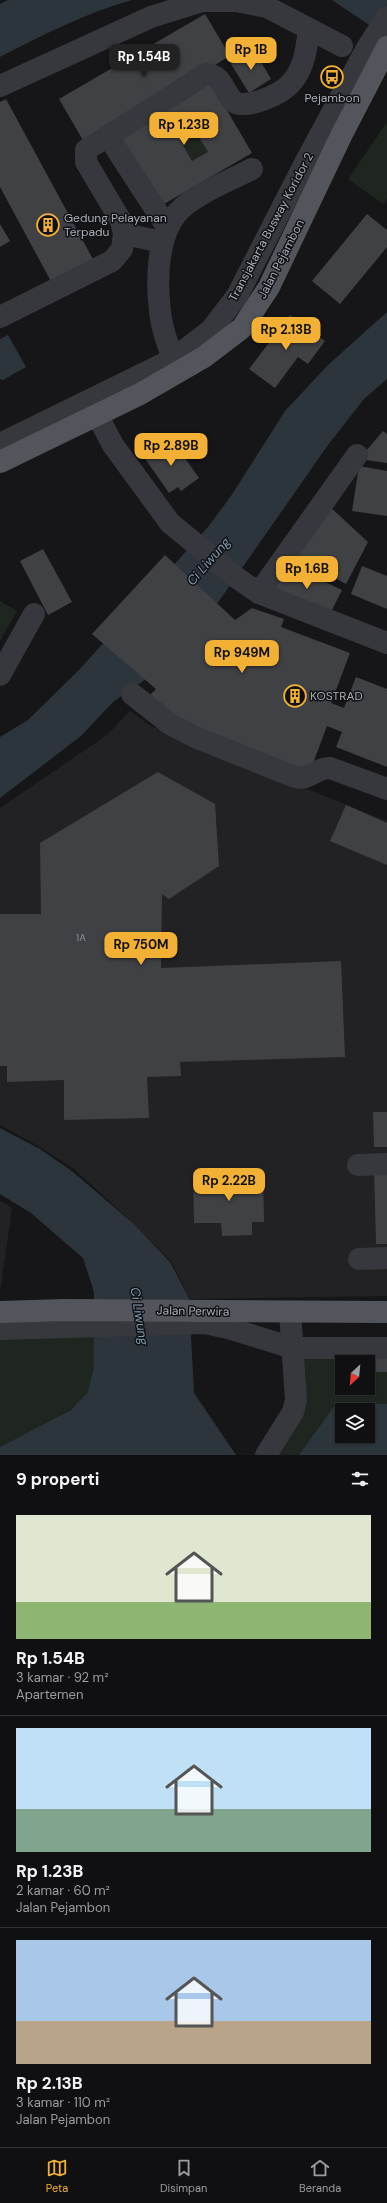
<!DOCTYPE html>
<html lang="id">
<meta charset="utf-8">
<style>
:root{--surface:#101012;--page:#19191b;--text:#f1f3f6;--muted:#9c9d9f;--line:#303032;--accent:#f2b134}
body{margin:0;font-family:"DM Sans",sans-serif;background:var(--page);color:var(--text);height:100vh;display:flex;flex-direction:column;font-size:15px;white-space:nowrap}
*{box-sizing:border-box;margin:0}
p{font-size:13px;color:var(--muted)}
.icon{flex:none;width:22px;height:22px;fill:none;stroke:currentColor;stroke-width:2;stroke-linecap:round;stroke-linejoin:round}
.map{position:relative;height:1455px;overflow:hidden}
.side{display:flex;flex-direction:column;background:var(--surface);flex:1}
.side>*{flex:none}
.needle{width:26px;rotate:206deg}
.controls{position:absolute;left:335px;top:1355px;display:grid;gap:8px}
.controls a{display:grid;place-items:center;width:40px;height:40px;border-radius:0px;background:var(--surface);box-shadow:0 1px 3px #0004,0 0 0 1px var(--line);font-size:20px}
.price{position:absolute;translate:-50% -34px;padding:0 9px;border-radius:8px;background:var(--accent);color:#111;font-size:13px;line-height:26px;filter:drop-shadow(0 1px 2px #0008)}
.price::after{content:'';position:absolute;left:50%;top:24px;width:12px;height:9px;margin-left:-6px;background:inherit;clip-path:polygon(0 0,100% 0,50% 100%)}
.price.selected{background:#222;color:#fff}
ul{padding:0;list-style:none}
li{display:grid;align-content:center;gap:8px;height:212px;padding:0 16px}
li+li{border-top:1px solid var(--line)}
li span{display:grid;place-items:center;height:124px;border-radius:0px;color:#555}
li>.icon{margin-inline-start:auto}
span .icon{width:72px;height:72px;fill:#fffc;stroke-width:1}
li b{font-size:17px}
h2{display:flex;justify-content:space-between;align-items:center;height:48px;padding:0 16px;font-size:17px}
.tabs{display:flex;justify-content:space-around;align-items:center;height:56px;border-top:1px solid var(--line);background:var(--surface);font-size:11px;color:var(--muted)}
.tabs a{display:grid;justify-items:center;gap:2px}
.tabs .selected{color:var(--accent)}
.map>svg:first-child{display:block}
.built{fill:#222225}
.green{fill:#1e261f;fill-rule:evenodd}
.water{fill:#2c353c;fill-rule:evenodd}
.building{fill:#404145;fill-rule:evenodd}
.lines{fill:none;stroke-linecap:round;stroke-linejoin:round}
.minor{stroke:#37383d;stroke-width:22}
.major{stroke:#53555c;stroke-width:22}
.labels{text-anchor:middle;stroke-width:3;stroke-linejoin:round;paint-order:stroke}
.number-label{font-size:10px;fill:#8e929b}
.poi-label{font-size:12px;fill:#a8adb8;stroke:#111113;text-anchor:start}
.street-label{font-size:12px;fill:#a8adb8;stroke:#111113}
.water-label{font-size:13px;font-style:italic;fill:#7f9bb3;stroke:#111113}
</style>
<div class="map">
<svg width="387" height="1455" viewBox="0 0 387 1455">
<rect width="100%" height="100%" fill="#161618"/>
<g class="built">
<polygon points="130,711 151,726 387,821 387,1296 190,1299 171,1261 135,1225 74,1169 40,1147 0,1125 0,808 107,735"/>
<polygon points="0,1201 12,1208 0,1292"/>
</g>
<g class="green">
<polygon points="387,122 387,198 383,204 348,179"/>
<polygon points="195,131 208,152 192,161 180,140"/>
<polygon points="0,601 17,611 0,641"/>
<path d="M 94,1329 C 94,1346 97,1378 88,1393 C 74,1414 24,1434 0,1447 L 0,1331 Z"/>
<path d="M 293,1348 L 387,1348 L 387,1404 L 337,1402 L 299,1455 L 266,1455 L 293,1412 ZM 342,1362 L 368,1362 L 368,1388 L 342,1388 Z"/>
</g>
<g class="water">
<path d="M 8,0 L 132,0 C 86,13 42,35 0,57 L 0,4 Z"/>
<polygon points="332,0 387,0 387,37"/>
<polygon points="387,312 387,379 364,399 328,445 182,654 113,702 81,736 0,798 0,737 28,720 79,670 208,527 231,496 285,411 328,365"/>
<polygon points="8,335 26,367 3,380 0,379 0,339"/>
<polygon points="0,1128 40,1149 73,1172 135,1225 170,1262 189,1298 194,1393 236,1455 0,1455 0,1447 71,1410 88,1392 94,1367 94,1292 83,1258 31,1213 0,1194"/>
<path d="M 337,1402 L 387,1404 L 387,1455 L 299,1455 ZM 342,1410 L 368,1410 L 368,1436 L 342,1436 Z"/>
</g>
<g class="building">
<polygon points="205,14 230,56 84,142 59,99"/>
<polygon points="254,50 271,79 249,93 231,64"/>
<path d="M 211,83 L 252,153 L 157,208 L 116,138 ZM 195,131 L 208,152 L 192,161 L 180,140 Z"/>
<polygon points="6,99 95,263 53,285 0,187 0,102"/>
<polygon points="367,214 387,230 387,247 340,304 312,281"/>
<polygon points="0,224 10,241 0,247"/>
<polygon points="290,315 325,341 308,364 298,357 275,388 249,369"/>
<polygon points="383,431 387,434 387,463 359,459"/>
<polygon points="171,438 199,478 181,491 178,487 169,493 144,457"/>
<polygon points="359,466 387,471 387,516 352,511"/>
<polygon points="328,505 368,542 346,584 289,554"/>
<polygon points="43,549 72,602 48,615 20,561"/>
<polygon points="165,555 235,620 252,608 284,619 281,627 350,653 331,703 344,708 356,677 387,689 387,767 336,747 342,732 327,726 309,774 174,723 150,695 156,689 92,634"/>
<polygon points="285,563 342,590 329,616 273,589"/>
<polygon points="362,566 387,576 387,609 351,594"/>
<polygon points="158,772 215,804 219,866 169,899 162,894 161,968 341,961 345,1057 180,1062 181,1076 147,1077 149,1118 64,1120 64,1080 7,1082 7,1066 0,1066 0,914 41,914 40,843"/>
<polygon points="346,805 387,823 387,865 330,841"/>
<polygon points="373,1112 387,1112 387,1147 374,1147"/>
<polygon points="374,1168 387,1168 387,1244 376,1244"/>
<polygon points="263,1174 264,1222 252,1222 252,1235 222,1236 221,1223 194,1223 193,1175"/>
<rect x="371" y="1355" width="16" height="17"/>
</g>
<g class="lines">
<g class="minor">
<polyline points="0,86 151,17 202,1 236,1 267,7 342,46"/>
<polyline points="108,136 167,227"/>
<polyline points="124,234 162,242"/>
<path d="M 0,317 L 112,261 L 122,249 L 124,234 L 121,221 L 86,162 L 86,150 L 206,74 C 223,75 223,91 233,101 C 244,111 281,94 289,85 C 293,81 298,74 300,69 C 306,58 307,42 309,30"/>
<path d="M 178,372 C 171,353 162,332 160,311 C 156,279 157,230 182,208 C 200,192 231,180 252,169"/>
<polyline points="97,415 113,445 170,523 237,578 259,593 387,643"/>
<polyline points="0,444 173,359 211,330 237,296 305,163 367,48 387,17"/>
<polyline points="259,593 357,455"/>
<polyline points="0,675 34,614"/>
<path d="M 132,694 L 170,724 L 195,737 L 295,777 C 309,781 317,767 330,768 L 387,789"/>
<polyline points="358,1165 387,1164"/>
<polyline points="359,1259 387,1258"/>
<polyline points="0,1329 205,1323 228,1328 293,1348 387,1348"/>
<polyline points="266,1455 293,1412 296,1400 290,1312"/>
</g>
<g class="major">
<polyline points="0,462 140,394 204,357 242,328 269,287 341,136 387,47"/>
<polyline points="0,1312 64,1310 387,1312"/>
</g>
</g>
<defs>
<g id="bus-ring" transform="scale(1.15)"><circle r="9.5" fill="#111113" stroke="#f2b134" stroke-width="1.5"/><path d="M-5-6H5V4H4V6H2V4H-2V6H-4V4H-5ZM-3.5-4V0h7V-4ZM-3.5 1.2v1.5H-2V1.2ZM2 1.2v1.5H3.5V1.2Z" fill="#f2b134"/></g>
<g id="building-ring" transform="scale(1.15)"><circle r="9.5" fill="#111113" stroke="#f2b134" stroke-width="1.5"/><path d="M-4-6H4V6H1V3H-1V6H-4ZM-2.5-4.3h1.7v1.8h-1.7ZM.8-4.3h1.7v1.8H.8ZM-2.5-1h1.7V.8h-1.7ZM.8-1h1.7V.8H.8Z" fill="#f2b134"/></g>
</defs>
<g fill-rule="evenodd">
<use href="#bus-ring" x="332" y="77"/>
<use href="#building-ring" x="48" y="225"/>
<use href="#building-ring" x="295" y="696"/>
</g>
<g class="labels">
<g class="number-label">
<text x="81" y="941">1A</text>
</g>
<g class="poi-label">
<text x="332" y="102" text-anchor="middle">Pejambon</text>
<text x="64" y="222">Gedung Pelayanan<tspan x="64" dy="14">Terpadu</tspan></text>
<text x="310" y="700">KOSTRAD</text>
</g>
<g class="street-label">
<text transform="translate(271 227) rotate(-62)" y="4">Transjakarta Busway Koridor 2</text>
<text transform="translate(281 259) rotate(-63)" y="4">Jalan Pejambon</text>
<text transform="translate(193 1311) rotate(1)" y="4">Jalan Perwira</text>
</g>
<g class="water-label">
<text transform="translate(208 561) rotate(-49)" y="5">Ci Liwung</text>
<text transform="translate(140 1316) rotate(81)" y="5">Ci Liwung</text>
</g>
</g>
</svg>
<div class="controls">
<a><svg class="needle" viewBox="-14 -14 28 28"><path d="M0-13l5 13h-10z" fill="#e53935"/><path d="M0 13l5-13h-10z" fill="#9c9d9f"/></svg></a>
<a><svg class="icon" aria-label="layers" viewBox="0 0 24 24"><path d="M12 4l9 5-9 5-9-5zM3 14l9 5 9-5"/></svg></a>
</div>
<b class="price" style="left:251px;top:71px">Rp 1B</b>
<b class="price selected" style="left:144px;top:78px">Rp 1.54B</b>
<b class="price" style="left:184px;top:146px">Rp 1.23B</b>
<b class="price" style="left:286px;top:351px">Rp 2.13B</b>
<b class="price" style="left:171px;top:467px">Rp 2.89B</b>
<b class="price" style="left:307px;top:590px">Rp 1.6B</b>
<b class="price" style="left:242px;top:674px">Rp 949M</b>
<b class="price" style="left:141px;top:966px">Rp 750M</b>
<b class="price" style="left:229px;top:1202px">Rp 2.22B</b>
</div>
<section class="side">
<h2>9 properti<svg class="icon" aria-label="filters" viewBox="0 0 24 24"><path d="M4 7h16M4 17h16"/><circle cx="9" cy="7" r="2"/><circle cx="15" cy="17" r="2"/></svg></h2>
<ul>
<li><span style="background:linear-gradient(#dfe7d0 70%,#8fb573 0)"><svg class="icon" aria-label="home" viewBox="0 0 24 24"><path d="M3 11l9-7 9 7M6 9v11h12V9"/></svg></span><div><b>Rp 1.54B</b><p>3 kamar · 92 m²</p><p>Apartemen</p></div></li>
<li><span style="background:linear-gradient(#bfe0f5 65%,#7fa58c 0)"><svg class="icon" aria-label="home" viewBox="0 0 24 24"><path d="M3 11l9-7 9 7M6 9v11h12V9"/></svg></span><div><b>Rp 1.23B</b><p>2 kamar · 60 m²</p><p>Jalan Pejambon</p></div></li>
<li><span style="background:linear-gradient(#a9c7e8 65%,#b9a48a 0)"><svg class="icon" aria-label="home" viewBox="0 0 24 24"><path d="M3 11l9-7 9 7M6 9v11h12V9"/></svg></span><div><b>Rp 2.13B</b><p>3 kamar · 110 m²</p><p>Jalan Pejambon</p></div></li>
</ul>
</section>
<nav class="tabs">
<a class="selected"><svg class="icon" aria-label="map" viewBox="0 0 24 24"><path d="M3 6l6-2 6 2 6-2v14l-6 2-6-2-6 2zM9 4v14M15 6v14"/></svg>Peta</a>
<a><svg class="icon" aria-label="saved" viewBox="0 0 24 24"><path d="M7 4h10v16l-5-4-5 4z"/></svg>Disimpan</a>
<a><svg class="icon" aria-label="home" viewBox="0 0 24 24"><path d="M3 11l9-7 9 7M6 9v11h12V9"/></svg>Beranda</a>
</nav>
